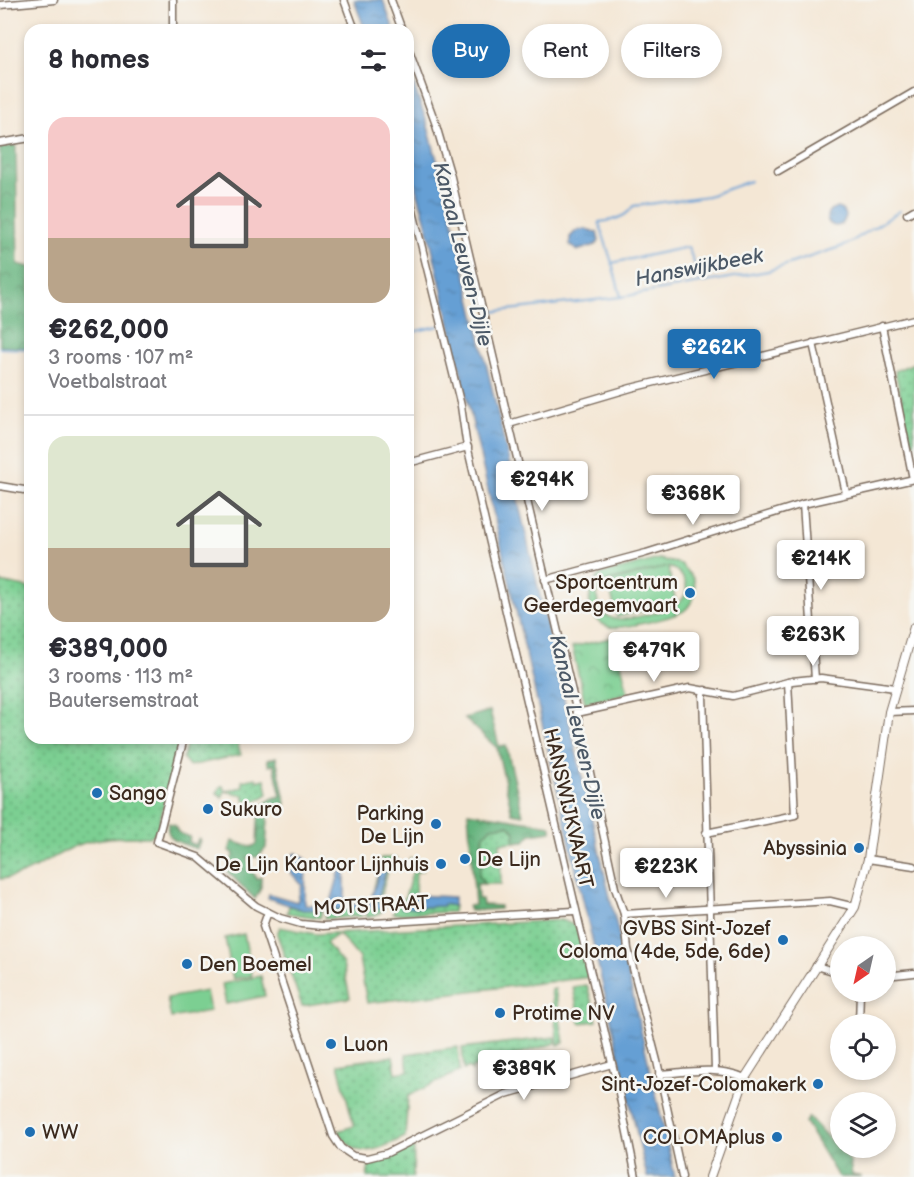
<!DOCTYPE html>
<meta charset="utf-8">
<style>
:root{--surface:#fff;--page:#f7f7f7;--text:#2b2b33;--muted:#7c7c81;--line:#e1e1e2;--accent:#1f6fb2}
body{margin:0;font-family:"Balsamiq Sans",sans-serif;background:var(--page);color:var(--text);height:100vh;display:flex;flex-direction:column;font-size:22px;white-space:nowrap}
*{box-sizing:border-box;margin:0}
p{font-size:20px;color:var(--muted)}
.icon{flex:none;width:33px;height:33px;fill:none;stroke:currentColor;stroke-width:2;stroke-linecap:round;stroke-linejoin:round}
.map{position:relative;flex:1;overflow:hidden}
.side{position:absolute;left:24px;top:24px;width:390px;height:720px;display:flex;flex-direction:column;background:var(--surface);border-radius:18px;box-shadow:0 3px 9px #0003}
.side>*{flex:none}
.hud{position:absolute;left:432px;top:24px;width:392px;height:54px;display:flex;gap:12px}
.needle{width:39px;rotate:214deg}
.controls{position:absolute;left:830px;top:936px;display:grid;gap:12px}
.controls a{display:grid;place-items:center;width:66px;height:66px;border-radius:50%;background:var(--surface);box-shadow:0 3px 9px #0003;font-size:30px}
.price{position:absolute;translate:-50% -51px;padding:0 14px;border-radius:6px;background:#fff;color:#222;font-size:20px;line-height:39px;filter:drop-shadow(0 2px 3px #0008)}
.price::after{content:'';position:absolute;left:50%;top:36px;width:18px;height:14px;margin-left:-9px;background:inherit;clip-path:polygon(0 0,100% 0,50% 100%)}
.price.selected{background:var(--accent);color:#fff}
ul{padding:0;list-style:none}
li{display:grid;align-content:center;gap:12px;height:318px;padding:0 24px}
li+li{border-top:2px solid var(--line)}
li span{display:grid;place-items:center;height:186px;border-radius:18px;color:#555}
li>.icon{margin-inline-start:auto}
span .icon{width:108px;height:108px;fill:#fffc;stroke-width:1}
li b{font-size:26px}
h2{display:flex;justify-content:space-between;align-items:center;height:72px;padding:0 24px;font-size:26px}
.chip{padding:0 21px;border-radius:27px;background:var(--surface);box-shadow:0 3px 9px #0003;font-size:21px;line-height:54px}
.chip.selected{background:var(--accent);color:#fff}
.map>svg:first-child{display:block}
.grass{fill:url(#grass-dots);stroke:#5b7c58;stroke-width:1.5}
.forest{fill:url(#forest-crowns);stroke:#506e4d;stroke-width:1.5}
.park{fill:url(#park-crowns);stroke:#5b7c58;stroke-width:1.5}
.pitch{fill:#7bcf92;stroke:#5b7c58;stroke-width:1.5;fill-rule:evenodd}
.water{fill:url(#water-ripples);stroke:#506479;stroke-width:1.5}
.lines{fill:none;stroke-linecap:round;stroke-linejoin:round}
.stream{stroke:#659fd4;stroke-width:2}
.minor-casing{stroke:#7c6c5e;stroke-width:9}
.tertiary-casing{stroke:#7c6c5e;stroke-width:10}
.minor{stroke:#fff;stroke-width:6}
.tertiary{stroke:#fff;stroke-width:8}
.poi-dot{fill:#1f6fb2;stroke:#f6f6f2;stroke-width:2}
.labels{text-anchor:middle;stroke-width:5;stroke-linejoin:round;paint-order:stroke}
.poi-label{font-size:20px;fill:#3b2a1e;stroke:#f6f6f2;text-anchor:end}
.street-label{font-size:20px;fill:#3b2a1e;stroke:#f6f6f2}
.water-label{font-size:21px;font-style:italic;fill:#4c5967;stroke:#f6f6f2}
</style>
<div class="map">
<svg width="914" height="1177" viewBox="0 0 914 1177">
<defs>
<pattern id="grass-dots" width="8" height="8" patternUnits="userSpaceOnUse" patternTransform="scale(1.5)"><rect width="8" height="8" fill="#7bcf92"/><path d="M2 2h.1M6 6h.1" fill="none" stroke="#66a877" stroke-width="1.8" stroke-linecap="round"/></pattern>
<pattern id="forest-crowns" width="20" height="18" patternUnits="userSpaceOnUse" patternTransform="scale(1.5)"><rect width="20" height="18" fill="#64b27c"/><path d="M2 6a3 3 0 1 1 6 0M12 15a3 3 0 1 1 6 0" fill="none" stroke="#549165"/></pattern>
<pattern id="park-crowns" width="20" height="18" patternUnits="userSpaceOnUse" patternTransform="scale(1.5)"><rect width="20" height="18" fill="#7bcf92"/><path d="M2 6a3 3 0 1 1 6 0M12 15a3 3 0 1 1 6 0" fill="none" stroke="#66a877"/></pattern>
<pattern id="water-ripples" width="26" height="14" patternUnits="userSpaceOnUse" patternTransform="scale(1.5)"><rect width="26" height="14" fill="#659fd4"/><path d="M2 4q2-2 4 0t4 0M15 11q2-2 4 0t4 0" fill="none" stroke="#5482ab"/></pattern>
</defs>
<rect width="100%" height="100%" fill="#f6f6f2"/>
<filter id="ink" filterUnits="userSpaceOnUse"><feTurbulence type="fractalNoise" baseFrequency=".0167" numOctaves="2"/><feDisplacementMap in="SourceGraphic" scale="12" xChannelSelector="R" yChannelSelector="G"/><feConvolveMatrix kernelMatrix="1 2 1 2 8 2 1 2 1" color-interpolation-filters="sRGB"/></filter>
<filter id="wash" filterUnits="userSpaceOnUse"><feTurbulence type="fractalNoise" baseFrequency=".008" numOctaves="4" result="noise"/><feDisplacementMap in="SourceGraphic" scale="24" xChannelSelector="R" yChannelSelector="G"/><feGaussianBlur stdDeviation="1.35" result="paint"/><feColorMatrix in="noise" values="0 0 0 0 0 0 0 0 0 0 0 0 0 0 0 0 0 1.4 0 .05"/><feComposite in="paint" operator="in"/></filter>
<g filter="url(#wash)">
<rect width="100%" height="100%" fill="#f4e7d5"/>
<g class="grass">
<polygon points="914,363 914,443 911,443 895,371"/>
<path d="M 0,582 L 30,588 L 30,738 L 181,738 L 157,831 L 150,837 C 125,837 100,836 76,846 C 49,857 30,876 0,879 Z"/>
<polygon points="188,738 236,738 241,755 189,766 183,758"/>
<polygon points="256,778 257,781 265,779 268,794 257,801 244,801 244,795 225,791 222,798 217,793 221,786 223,786 225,791 243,787 242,781"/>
<polygon points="509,825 515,832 514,842 500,843 501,884 484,884 479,875 481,845 484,835 491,827"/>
<polygon points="381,858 397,858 396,864 390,863 380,900 386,902 383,910 376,916 366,917 368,909 382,908 384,905 377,902 387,866 380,866 370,905"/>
<polygon points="410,858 422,861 422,871 416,872 415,895 409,896 422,906 443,904 454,906 453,912 393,914 397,899 404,901 415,863 409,861"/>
<polygon points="289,906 322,911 320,918 287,913"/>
<polygon points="364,909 362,916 324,919 327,911"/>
<polygon points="562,920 576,926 591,977 367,1003 359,958 339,934 326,943 343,964 350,998 302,1006 277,934 280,927 316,934"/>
<polygon points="587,985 597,1021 580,1023 573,987"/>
<polygon points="555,989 564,1043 558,1045 551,990"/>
<polygon points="555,1037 556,1043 472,1068 472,1071 469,1067 464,1070 462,1048"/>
<path d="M 458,1047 L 460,1071 L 408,1096 L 405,1137 C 377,1149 357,1164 338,1131 L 354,1126 L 338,1064 L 393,1056 L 396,1073 L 408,1071 L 406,1054 Z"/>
<polygon points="411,1147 414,1149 413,1177 367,1177 369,1166 375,1161"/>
</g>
<g class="forest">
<polygon points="16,145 18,264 30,267 30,348 0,346 0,148"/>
<polygon points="490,711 499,746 506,745 523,815 512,813 497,748 464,718"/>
<path d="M 276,757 L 286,805 L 269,805 L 266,848 L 258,857 L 247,857 L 256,879 L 261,877 L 261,888 L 255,899 L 227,871 L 234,853 L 229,851 L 232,841 L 251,847 L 257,844 C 259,821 253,801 281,796 L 274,765 L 269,766 L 267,760 Z"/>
<polygon points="468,812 550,825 552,831 531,834 525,841 514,842 515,832 509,825 491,827 484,835 481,845 483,852 479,875 484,884 477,884 478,899 482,899 483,905 500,906 500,909 470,911 468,906 475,905"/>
<path d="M 168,823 L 175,825 L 179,833 L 190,837 L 189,842 L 196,845 L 198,839 L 200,840 L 197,849 C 183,844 164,841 168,823 Z"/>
<polygon points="809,1117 850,1162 852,1175 862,1177 838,1177 805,1122"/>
</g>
<polygon class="park" points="615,637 628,693 585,703 572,647"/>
<g class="pitch">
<path d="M 659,559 L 681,564 L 694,579 C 696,591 694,602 685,610 C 677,617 620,630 609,627 C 584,618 585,590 601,574 ZM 666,567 L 608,582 L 617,617 L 676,603 L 668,567 C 676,569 682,574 685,582 C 696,611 638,616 620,620 C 605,618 597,610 597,595 L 600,587 L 608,581 Z"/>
<polygon points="244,934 252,976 233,979 225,938"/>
<polygon points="261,976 265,996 226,1004 222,984"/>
<polygon points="206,991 210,1011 171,1018 167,998"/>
</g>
<g class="water">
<polygon points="354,0 383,0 394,30 365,30"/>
<polygon points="408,69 427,123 451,212 675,1177 647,1177 427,226 408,158"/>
<circle cx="836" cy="217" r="9"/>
<polygon points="585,229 597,232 599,241 595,245 577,251 570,245 570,237 576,231"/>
<polygon points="296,853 306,859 305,905 330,906 340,870 345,870 345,904 369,905 381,866 387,866 377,902 384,904 383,908 303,910 268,898 269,894 297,902 302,885 292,874 288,860"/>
<polygon points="415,895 454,897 454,906 443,904 443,906 401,908 401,903 407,903 409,896"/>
</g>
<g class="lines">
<g class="stream">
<path d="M 612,263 L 599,222 C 611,221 627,217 633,206 L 708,196 L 750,181"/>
<polyline points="621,297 612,263 688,247 701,281"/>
<polyline points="491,312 621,297 768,271 846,245 900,211"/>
<polyline points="408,333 439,326"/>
<polyline points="0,348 30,349"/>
</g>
</g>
</g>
<g filter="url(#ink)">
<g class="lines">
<g class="minor-casing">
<g id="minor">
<polyline points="344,0 355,30"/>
<polyline points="391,0 402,30"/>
<polyline points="0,5 54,0"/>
<polyline points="173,30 173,0"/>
<polyline points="341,30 354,26"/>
<polyline points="408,48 435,122 450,173 577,713 615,888 624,914 628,949 657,1061 682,1177"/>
<polyline points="0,143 30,138"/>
<polyline points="778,171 914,92"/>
<polyline points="408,191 461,406 466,441 619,1093 636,1177"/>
<polyline points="907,214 914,210"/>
<polyline points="882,326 913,479"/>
<polyline points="813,343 846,493"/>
<polyline points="509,424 631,388 914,319"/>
<polyline points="408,463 468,447"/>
<polyline points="0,486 30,491"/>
<polyline points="803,504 815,679"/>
<polyline points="545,580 646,553 803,504 914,479"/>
<polyline points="705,690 703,695 715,1070"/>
<polyline points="889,712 914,711"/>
<polyline points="577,713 690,688 733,696 792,681 821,678 895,688"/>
<polyline points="184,738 157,842 198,857 256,906 280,918 301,924 323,926 574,911"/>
<polyline points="706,833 795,815 788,682"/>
<polyline points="868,859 914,866"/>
<polyline points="268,912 263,926 333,1136 341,1148 353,1156 367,1158 387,1153 506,1094 612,1064"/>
<polyline points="624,914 830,901 855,907"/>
<polyline points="816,966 840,973"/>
<polyline points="885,976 914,973"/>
<polyline points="859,1024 860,992"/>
<path d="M 659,1074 C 688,1072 718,1066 745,1078"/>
</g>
</g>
<g class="tertiary-casing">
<polyline id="tertiary" points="710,1177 745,1078 855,907 868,859 889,712 914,627"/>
</g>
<use href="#minor" class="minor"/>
<use href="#tertiary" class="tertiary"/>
</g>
</g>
<g class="poi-dot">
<circle cx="690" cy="593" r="6"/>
<circle cx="97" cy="793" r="6"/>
<circle cx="208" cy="809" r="6"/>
<circle cx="436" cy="824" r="6"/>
<circle cx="859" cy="848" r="6"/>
<circle cx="465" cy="859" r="6"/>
<circle cx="441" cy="864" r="6"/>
<circle cx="783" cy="940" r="6"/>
<circle cx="187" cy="964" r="6"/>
<circle cx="500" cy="1013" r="6"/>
<circle cx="331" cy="1044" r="6"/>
<circle cx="818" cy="1084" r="6"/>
<circle cx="30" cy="1132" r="6"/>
<circle cx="777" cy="1137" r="6"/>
</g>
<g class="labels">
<g class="poi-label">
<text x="678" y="589">Sportcentrum<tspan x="678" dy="23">Geerdegemvaart</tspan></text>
<text x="109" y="800" text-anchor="start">Sango</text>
<text x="220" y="816" text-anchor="start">Sukuro</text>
<text x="424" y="820">Parking<tspan x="424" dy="23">De Lijn</tspan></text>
<text x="847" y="855">Abyssinia</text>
<text x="477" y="866" text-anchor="start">De Lijn</text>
<text x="429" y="871">De Lijn Kantoor Lijnhuis</text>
<text x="771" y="935">GVBS Sint-Jozef<tspan x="771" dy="23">Coloma (4de, 5de, 6de)</tspan></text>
<text x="199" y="971" text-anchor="start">Den Boemel</text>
<text x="512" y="1020" text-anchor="start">Protime NV</text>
<text x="343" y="1051" text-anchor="start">Luon</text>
<text x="806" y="1091">Sint-Jozef-Colomakerk</text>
<text x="42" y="1139" text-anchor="start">WW</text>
<text x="765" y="1144">COLOMAplus</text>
</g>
<g class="street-label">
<text transform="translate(569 808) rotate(77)" y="7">HANSWIJKVAART</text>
<text transform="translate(371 905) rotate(-3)" y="7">MOTSTRAAT</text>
</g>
<g class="water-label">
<text transform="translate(463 254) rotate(76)" y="7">Kanaal Leuven-Dijle</text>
<text transform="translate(699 267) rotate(-11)" y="7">Hanswijkbeek</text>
<text transform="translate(578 727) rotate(77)" y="7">Kanaal Leuven-Dijle</text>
</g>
</g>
</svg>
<div class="controls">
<a><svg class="needle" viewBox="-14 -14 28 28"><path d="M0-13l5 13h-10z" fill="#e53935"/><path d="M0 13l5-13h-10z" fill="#7c7c81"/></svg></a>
<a><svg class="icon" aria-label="locate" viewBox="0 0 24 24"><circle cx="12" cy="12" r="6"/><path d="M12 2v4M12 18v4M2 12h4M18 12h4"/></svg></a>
<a><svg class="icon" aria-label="layers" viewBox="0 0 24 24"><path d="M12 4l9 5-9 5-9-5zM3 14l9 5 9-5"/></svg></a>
</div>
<b class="price selected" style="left:714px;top:380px">€262K</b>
<b class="price" style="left:542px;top:512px">€294K</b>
<b class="price" style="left:693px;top:526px">€368K</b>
<b class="price" style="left:821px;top:591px">€214K</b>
<b class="price" style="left:813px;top:667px">€263K</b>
<b class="price" style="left:654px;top:683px">€479K</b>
<b class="price" style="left:666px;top:899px">€223K</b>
<b class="price" style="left:524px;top:1101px">€389K</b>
<div class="hud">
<a class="chip selected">Buy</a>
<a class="chip">Rent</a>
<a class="chip">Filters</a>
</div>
<section class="side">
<h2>8 homes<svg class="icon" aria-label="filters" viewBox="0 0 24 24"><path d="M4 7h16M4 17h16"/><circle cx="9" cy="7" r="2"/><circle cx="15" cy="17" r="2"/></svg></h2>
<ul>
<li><span style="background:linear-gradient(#f6c9c9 65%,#b9a48a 0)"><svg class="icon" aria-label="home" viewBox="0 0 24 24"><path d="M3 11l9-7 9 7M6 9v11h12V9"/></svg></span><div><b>€262,000</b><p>3 rooms · 107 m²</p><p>Voetbalstraat</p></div></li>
<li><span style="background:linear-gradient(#dfe7d0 60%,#b9a48a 0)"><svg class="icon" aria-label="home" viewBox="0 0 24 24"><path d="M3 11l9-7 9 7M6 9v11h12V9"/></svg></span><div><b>€389,000</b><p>3 rooms · 113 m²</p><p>Bautersemstraat</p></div></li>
</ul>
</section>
</div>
